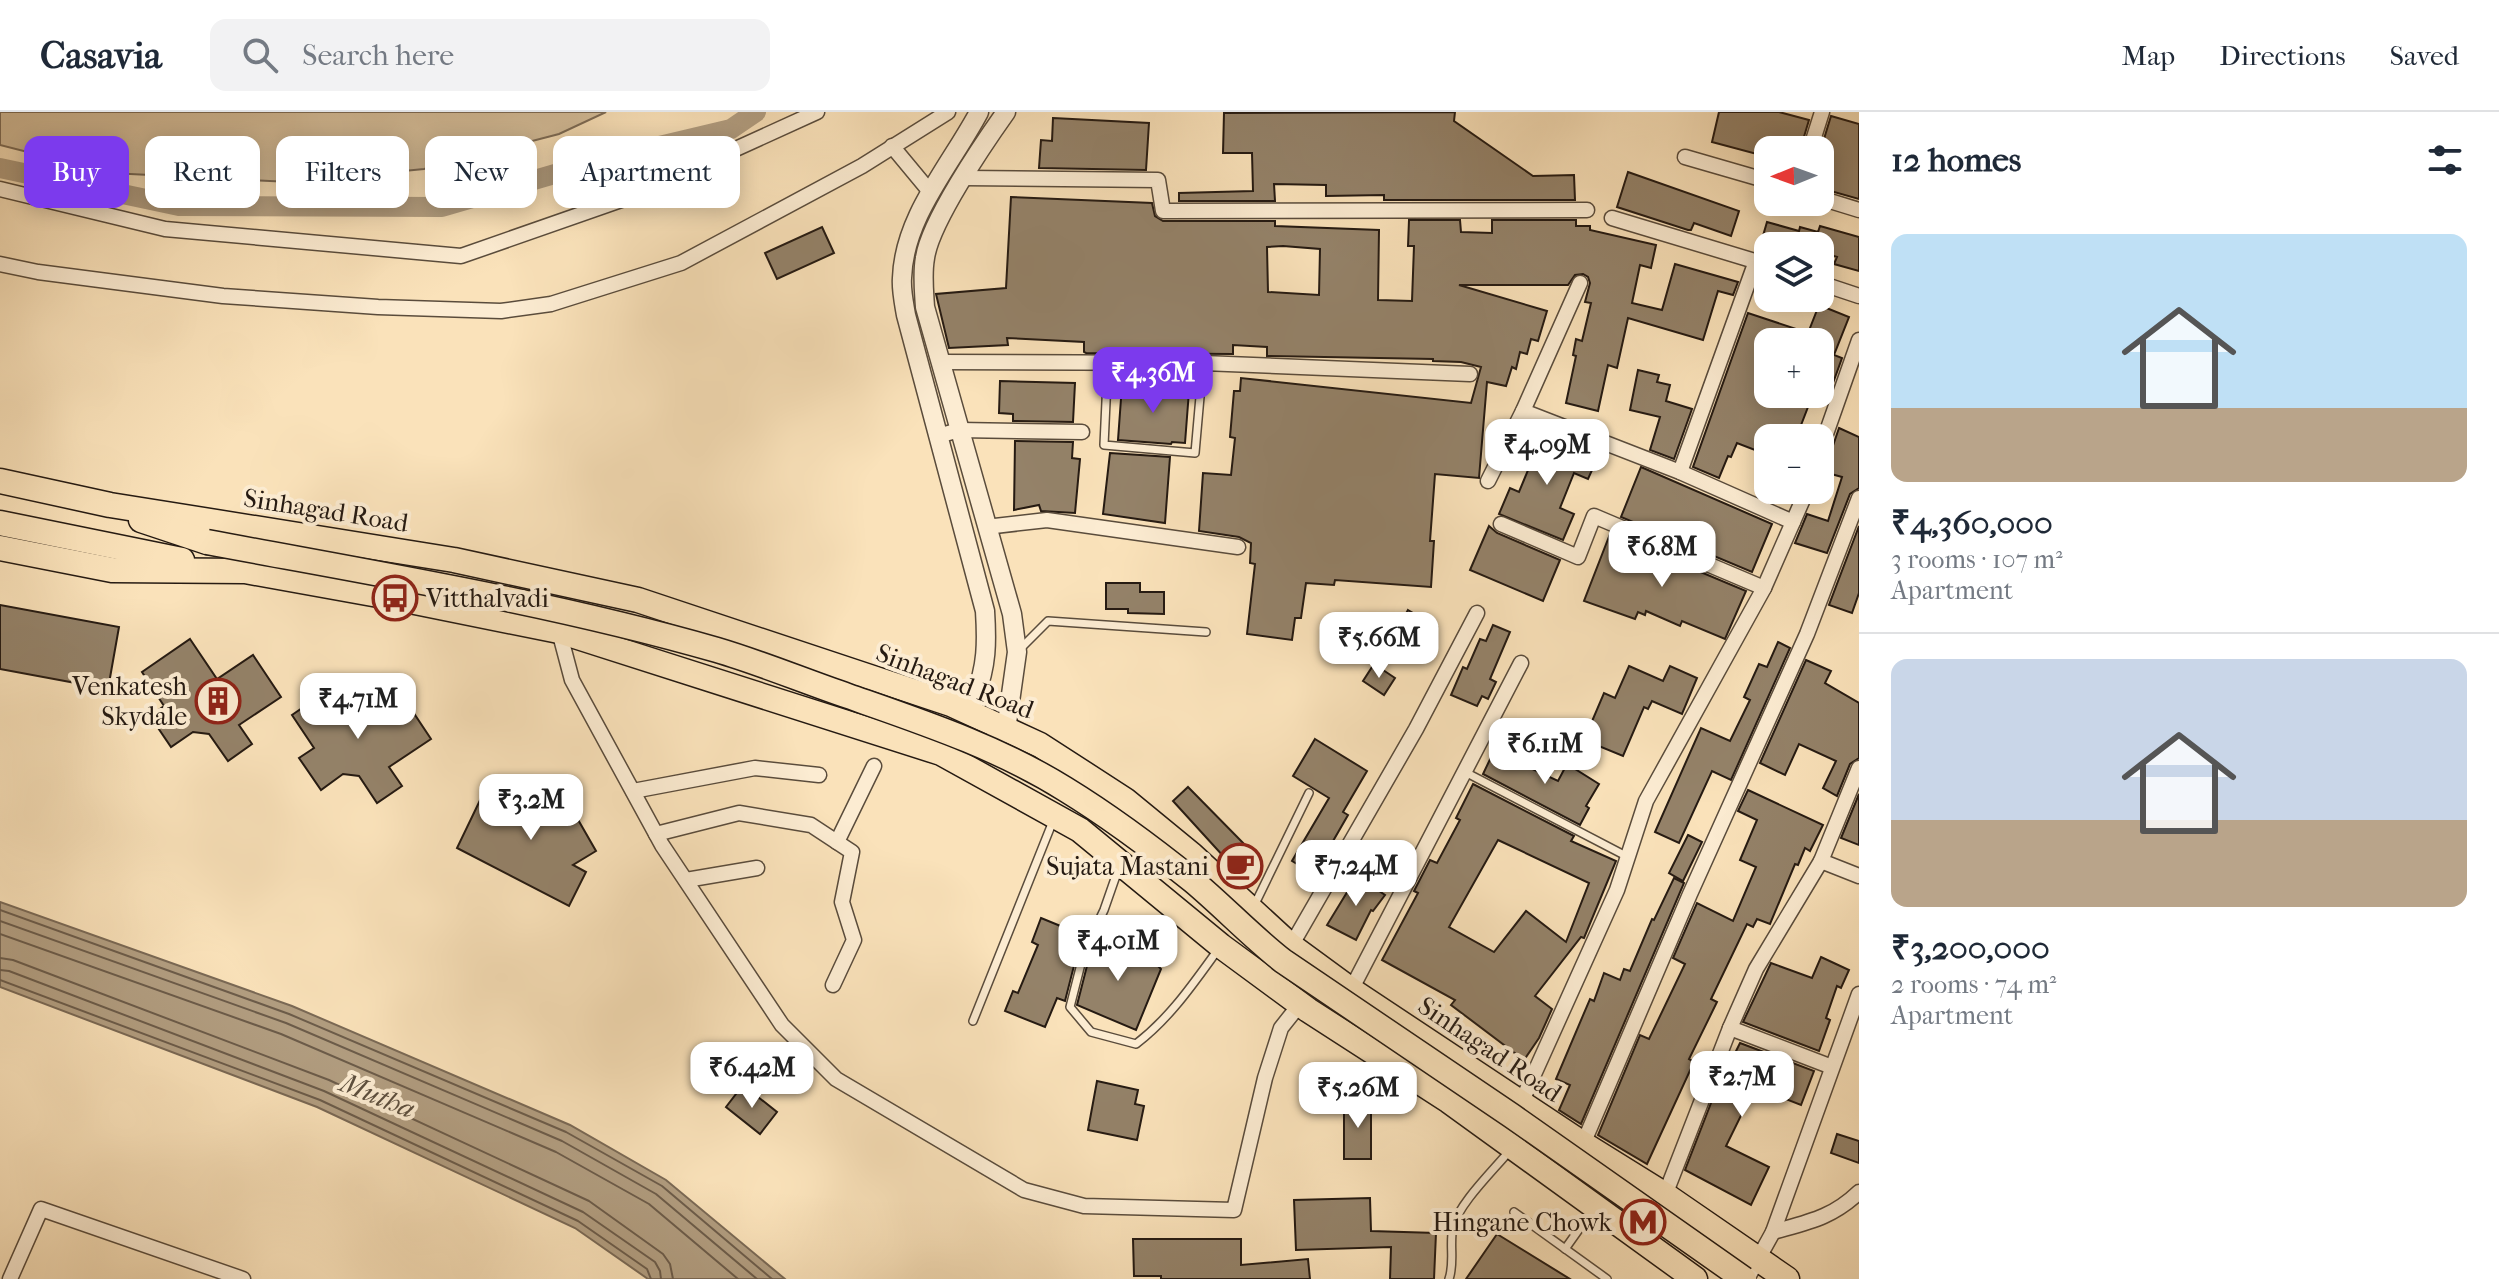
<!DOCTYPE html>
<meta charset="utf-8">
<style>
:root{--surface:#fff;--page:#f2f2f3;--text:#1f2937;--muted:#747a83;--line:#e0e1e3;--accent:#7c3aed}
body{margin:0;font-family:"IM FELL French Canon",serif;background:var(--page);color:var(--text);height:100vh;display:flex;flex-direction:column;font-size:30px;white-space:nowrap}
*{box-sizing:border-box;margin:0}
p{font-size:26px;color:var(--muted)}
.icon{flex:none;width:44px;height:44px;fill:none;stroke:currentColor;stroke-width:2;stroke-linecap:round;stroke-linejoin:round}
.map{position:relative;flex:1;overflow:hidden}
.panel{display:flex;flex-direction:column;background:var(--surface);width:640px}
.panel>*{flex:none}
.hud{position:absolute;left:24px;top:24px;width:760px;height:72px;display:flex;gap:16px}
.needle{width:52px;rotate:269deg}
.controls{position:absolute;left:1754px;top:24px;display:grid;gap:16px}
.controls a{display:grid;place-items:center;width:80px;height:80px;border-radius:16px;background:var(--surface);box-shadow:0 4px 20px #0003;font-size:40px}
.price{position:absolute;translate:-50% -68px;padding:0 18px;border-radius:16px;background:#fff;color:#222;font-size:26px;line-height:52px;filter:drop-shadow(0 2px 4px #0008)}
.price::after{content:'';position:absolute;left:50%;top:48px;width:24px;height:18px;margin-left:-12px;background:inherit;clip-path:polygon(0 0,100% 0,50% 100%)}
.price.selected{background:var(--accent);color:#fff}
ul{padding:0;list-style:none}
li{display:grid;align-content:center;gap:16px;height:424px;padding:0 32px}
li+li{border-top:2px solid var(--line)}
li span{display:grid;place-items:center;height:248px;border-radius:16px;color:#555}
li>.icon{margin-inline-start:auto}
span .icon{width:144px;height:144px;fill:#fffc;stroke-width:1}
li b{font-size:34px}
h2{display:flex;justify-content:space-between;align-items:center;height:96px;padding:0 32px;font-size:34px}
.tag{padding:0 28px;border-radius:16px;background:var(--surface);box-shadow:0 4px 20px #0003;font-size:28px;line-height:72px}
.tag.selected{background:var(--accent);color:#fff}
header{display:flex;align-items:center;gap:48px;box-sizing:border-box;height:112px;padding:0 40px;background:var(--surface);border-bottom:2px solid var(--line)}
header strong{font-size:38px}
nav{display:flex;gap:44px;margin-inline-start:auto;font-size:28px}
.search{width:560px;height:72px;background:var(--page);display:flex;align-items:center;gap:20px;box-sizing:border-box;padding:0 28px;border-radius:16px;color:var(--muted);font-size:30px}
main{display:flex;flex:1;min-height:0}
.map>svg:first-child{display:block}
.green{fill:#d6c09d;stroke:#7e6d58;stroke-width:2}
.water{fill:#b29e81;stroke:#7a6955;stroke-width:2}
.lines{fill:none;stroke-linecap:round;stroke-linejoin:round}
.shore{stroke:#6c5c4a;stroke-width:2}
.canal{stroke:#b29e81;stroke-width:20}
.building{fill:#948269;stroke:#251a12;stroke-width:2;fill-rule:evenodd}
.service-casing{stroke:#5a4c3c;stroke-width:10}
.minor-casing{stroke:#5a4c3c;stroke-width:17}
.tertiary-casing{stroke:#5a4c3c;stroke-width:21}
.primary-casing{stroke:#251a12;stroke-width:27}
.service{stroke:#fcecd2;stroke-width:7}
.minor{stroke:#fcecd2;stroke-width:14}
.tertiary{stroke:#fcecd2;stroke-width:18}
.primary{stroke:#fae2ba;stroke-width:24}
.primary-bridge-casing{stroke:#251a12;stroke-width:27;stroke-linecap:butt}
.primary-bridge{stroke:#fae2ba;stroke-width:24}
.labels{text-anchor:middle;stroke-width:8;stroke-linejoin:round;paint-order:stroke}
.street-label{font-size:26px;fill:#251a12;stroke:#fcecd2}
.poi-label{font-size:26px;fill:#251a12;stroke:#fcecd2;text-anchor:end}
.water-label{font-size:28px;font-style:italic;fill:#5d4f3e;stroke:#fcecd2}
</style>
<header>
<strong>Casavia</strong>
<div class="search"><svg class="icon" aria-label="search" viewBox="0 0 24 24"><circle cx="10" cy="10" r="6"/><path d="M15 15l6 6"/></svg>Search here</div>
<nav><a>Map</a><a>Directions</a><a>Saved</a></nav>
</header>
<main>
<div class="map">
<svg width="1859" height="1167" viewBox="0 0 1859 1167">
<rect width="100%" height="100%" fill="#fae2ba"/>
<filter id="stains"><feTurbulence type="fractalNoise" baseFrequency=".0025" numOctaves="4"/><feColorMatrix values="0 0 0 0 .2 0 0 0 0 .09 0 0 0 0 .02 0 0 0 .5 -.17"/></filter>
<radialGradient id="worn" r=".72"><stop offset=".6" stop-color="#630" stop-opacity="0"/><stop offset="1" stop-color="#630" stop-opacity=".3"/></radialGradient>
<polygon class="green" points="0,0 606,0 559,22 424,57 291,70 110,61 0,33"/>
<polygon class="water" points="0,790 292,894 570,1013 666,1068 785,1167 648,1167 575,1116 317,995 0,875"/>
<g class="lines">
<g class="shore">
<polyline points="0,798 289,902 566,1020 662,1074 772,1167"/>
<polyline points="0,809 286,911 562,1029 656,1082 757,1167"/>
<polyline points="0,822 281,922 556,1040 649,1092 738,1167"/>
<polyline points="0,846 13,848 329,968 589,1089 663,1142 670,1152 673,1167"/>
<polyline points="0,858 9,859 324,979 583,1100 655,1150 660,1159 661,1167"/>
<polyline points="0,868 320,988 578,1109 647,1157 651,1167"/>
</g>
<polyline class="canal" points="0,56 179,94 442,95 613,45 731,17 756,0"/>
</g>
<g class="building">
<polygon points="1455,0 1454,9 1533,64 1574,63 1575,88 1384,88 1384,83 1326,84 1326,73 1274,72 1275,89 1179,89 1179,81 1253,79 1252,41 1223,41 1224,1"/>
<polygon points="1719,0 1779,0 1809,8 1800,38 1768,38 1768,45 1712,30"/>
<polygon points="1831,4 1859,12 1859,87 1820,76 1820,40"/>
<polygon points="1053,6 1149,11 1146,58 1039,56 1041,28 1052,29"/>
<polygon points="1628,60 1739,99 1731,124 1694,111 1691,118 1688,118 1617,95"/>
<path d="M 1011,85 L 1152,91 L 1155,104 L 1163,109 L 1275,109 L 1275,114 L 1379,118 L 1378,188 L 1412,189 L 1414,134 L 1408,134 L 1409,108 L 1460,108 L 1461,120 L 1492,121 L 1492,108 L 1576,108 L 1576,114 L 1590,114 L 1590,118 L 1656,133 L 1651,156 L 1640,153 L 1632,191 L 1662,198 L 1675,152 L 1738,170 L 1733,183 L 1718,179 L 1703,228 L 1628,206 L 1617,256 L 1608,253 L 1598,299 L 1566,291 L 1576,244 L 1573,243 L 1576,227 L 1582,229 L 1591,191 L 1585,190 L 1590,171 L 1588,165 L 1583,162 L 1575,163 L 1568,173 L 1459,173 L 1547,199 L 1538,229 L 1531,227 L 1527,242 L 1520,240 L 1516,257 L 1512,255 L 1506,274 L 1487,270 L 1479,366 L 1435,362 L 1430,429 L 1434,429 L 1431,475 L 1335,468 L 1334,473 L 1306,471 L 1301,506 L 1295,506 L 1292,528 L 1247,522 L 1255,452 L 1250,451 L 1251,431 L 1239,425 L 1199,419 L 1203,361 L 1231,363 L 1235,326 L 1230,325 L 1234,279 L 1240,279 L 1241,266 L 1471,291 L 1481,255 L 1461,250 L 1433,249 L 1433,247 L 1267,244 L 1267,235 L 1233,233 L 1233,242 L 1086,241 L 1084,240 L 1084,230 L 1007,226 L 1008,233 L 949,236 L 936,182 L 1006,176 ZM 1283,134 L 1320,137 L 1319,183 L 1268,180 L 1267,135 Z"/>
<polygon points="1767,110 1799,119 1800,115 1818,120 1820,114 1859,125 1859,159 1834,152 1837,145 1820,140 1820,134 1760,134"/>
<polygon points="822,115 834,141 777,167 765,141"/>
<polygon points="1819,193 1849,205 1834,243 1842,246 1833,271 1823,267 1820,275 1820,230 1768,230 1768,282 1813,282 1796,326 1768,326 1768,343 1737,331 1731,345 1728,344 1719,366 1693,355 1748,201 1808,221"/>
<polygon points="1638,258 1659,263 1657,270 1670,273 1666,289 1692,297 1674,347 1650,338 1660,305 1630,298"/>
<polygon points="1000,269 1075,271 1073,310 1013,309 1013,302 999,301"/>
<polygon points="1122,273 1189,279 1185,331 1172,330 1171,332 1118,328"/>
<polygon points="1839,316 1859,325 1859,376 1850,382 1827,441 1795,431 1807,402 1828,409 1842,365 1824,360"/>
<polygon points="1533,321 1597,347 1588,367 1574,361 1560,396 1574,402 1563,428 1499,402 1510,376 1519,380 1533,346 1524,342"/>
<polygon points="1015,329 1073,330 1072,346 1080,347 1075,401 1041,399 1039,393 1014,398"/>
<polygon points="1110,341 1170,345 1165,411 1103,402"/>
<polygon points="1641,355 1772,412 1752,460 1621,405"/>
<polygon points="1489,414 1497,421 1560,448 1543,489 1470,458"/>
<polygon points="1859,414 1859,481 1852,501 1829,493"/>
<polygon points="1610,422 1746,479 1725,527 1682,509 1680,514 1646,499 1645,503 1638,500 1635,507 1584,489"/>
<polygon points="1106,471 1140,471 1140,480 1164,480 1164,502 1128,501 1128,497 1106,497"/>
<polygon points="0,493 119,515 108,577 0,557"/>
<polygon points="1408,498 1437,515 1426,534 1397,518"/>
<polygon points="1493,513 1510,520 1490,567 1496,570 1488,587 1482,584 1477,594 1451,583 1463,555 1467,557 1480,527 1486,529"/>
<polygon points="190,527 217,567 253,543 281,585 239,613 252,632 228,649 209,622 193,620 171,635 150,604 164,594 142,560"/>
<polygon points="1778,530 1790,536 1731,668 1712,659 1679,731 1655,720 1701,616 1730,629 1750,588 1744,585 1759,552 1767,555"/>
<polygon points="1806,548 1831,559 1825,571 1859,591 1859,646 1850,652 1837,684 1823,676 1836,649 1799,632 1785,663 1760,651"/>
<polygon points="1374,552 1395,566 1384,583 1363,569"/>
<polygon points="1629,554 1663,569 1670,554 1697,566 1682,602 1652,589 1648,597 1644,595 1623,644 1584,628 1604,581 1615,586"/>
<polygon points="340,570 367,610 403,585 431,627 389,655 402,674 377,691 359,664 343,662 321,678 299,646 314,636 292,603"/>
<polygon points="1315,627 1367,659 1343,700 1348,703 1314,762 1292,749 1329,686 1293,664"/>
<polygon points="1494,639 1558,669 1567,652 1599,672 1586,694 1589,696 1580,713 1483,662"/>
<path d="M 1473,672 L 1574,724 L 1571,729 L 1616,749 L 1584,826 L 1581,825 L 1535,884 L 1552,897 L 1539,926 L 1524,948 L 1451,893 L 1455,888 L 1382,848 L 1418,781 L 1414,779 L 1430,748 L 1437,751 L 1460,708 L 1456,706 ZM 1498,728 L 1589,771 L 1566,830 L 1526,799 L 1494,840 L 1449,815 Z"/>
<polygon points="552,675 565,685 596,739 573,753 586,760 569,794 457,736 484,680 530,690"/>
<polygon points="1188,675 1252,740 1235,757 1173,689"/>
<polygon points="1748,678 1823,713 1810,739 1805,736 1798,753 1795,752 1770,812 1757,807 1753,815 1747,812 1711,887 1717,890 1689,947 1694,950 1647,1052 1598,1023 1640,923 1649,927 1685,852 1673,846 1697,791 1733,809 1756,755 1740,748 1757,708 1738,699"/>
<polygon points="1859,682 1859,733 1841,726"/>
<polygon points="1688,723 1702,730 1683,769 1669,761"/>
<polygon points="1357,764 1385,783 1373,799 1371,798 1356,828 1327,813"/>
<polygon points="1674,766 1684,771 1581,1012 1559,998 1570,973 1556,967 1590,887 1594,889 1604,861 1620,868 1624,857 1630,859 1652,807 1654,808"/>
<polygon points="1041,806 1085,824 1078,838 1065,889 1057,886 1045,915 1005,899 1013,879 1018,881 1038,833 1032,830"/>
<polygon points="1110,826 1144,840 1161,857 1136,918 1077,893 1090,842 1097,828 1107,833"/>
<polygon points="1821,845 1849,858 1841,876 1837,874 1826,906 1830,908 1819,939 1743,910 1771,851 1812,866"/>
<polygon points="1740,931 1814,959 1801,993 1755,975 1726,1034 1769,1055 1751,1093 1685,1058 1713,986"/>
<polygon points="1097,969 1138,978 1135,992 1144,994 1137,1028 1088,1018"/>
<polygon points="743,973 777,1000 760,1022 726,995"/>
<rect x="1344" y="990" width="27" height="57"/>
<polygon points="1837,1022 1859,1029 1859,1051 1831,1041"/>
<polygon points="1370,1086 1371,1119 1436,1121 1434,1167 1390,1167 1391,1135 1296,1138 1294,1088"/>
<polygon points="1497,1122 1570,1167 1466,1167"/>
<polygon points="1133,1127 1241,1127 1241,1153 1308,1147 1310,1167 1161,1167 1161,1164 1134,1164"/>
</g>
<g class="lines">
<g class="service-casing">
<g id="service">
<polyline points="1107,268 1104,333 1195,341 1203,251"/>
<polyline points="1019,538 1048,509 1206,520"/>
<polyline points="1465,660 1628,745"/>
<path d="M 1119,755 L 1104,798 L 1084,840 L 1070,895 L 1091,920 L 1136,932 C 1170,906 1193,872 1217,839"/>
<polyline points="1254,794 1309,681"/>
<polyline points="973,909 1053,709"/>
<polyline points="1514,1100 1607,1167"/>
<polyline points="1565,1137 1592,1099"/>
<path d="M 1449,1167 C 1455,1150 1449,1132 1453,1115 C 1459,1091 1494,1058 1511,1037"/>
</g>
</g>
<g class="minor-casing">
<g id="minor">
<polyline points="892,34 931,81"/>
<polyline points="1810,38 1822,0"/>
<polyline points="1685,45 1768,69"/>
<polyline points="965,66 1158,68 1163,99 1587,98"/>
<polyline points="0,77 165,117 461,144 630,85 817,0"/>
<polyline points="1820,86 1859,98"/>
<polyline points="1612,106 1768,153"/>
<polyline points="0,152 38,160 223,184 378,195 501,199 551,192 681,151 862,54 948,0"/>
<polyline points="1820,171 1859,184"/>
<polyline points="940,250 1203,251 1470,262"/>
<polyline points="1523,299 1680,360 1793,410"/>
<polyline points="938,324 959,318 1082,320"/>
<polyline points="1820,339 1859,228"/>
<polyline points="1680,360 1756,149"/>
<polyline points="1488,369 1523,299 1580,171"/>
<polyline points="1501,412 1578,445 1594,404 1764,476"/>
<polyline points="986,415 1047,408 1238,435"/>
<polyline points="559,519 572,568 662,733 782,913 836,967 1024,1078 1084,1094 1234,1098 1265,966 1281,916 1300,892"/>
<polyline points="1859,656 1821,749 1859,764"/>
<polyline points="633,679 755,656 819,663"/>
<polyline points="656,722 739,701 811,713 852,740 842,790 854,828 833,873"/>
<polyline points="837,730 874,654"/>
<polyline points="686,768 757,756"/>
<polyline points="1291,834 1416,617 1477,501"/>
<polyline points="1351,878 1521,551"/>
<polyline points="1730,916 1832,955"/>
<polyline points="1521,991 1617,778 1646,689 1764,476 1807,378"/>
<polyline points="1583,1032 1690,782 1807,522 1859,386"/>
<polyline points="1665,1083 1730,916 1756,857 1821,749"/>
<path d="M 1773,1120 C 1808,1110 1832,1106 1859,1080"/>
<polyline points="10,1167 41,1097 243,1167"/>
<polyline points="1747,1167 1773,1120 1859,882"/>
</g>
</g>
<g class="tertiary-casing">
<g id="tertiary">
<path d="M 951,592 L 975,584 C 987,554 987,530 985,499 L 906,203 C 904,191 901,178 902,166 C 904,104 951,53 979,0"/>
<path d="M 996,625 L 1006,618 L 1017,540 L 1012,502 L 925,195 C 924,179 922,162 925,146 C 930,110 984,31 1006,0"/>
</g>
</g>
<g class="primary-casing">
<g id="primary">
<polyline points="0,369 110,393 454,448 638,488 951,592 1040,633 1125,688 1192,743 1291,834 1351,878 1583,1032 1665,1083 1787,1167"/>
<polyline points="141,408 207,430"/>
<polyline points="0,411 182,448"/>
<polyline points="0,436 112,458 245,459 395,486 559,519 941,641 1080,718 1221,834 1308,898 1449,989 1695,1167"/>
</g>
</g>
<use href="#service" class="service"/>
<use href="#minor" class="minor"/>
<use href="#tertiary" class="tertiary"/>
<use href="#primary" class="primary"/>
<g class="primary-bridge-casing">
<path id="primary-bridge" d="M 207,430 C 377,462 550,490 717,538 C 761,551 804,569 848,584 C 922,610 998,635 1065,677 C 1109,704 1152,736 1193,769 C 1224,795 1251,824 1283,849 L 1512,1004 L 1744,1167"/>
</g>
<use href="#primary-bridge" class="primary-bridge"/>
</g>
<defs>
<g id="bus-ring" transform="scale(2.3)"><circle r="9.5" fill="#fcecd2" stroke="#8f2418" stroke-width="1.5"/><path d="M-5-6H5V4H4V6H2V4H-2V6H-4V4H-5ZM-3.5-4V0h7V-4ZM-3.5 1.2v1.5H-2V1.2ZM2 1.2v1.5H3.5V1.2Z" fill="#8f2418"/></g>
<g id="building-ring" transform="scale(2.3)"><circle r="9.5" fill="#fcecd2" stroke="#8f2418" stroke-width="1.5"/><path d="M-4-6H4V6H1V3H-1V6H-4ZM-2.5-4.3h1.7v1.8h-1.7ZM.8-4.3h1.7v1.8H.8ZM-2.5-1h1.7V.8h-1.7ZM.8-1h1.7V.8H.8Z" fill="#8f2418"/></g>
<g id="cafe-ring" transform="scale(2.3)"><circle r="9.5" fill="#fcecd2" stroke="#8f2418" stroke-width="1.5"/><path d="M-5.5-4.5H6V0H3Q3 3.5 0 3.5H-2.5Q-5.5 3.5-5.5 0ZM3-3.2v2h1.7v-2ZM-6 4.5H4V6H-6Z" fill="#8f2418"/></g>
<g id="metro-ring" transform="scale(2.3)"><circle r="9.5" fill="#fcecd2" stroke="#8f2418" stroke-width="1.5"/><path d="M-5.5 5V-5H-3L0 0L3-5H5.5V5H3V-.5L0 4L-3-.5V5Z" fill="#8f2418"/></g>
</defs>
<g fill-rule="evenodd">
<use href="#bus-ring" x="395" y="486"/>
<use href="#building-ring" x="218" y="589"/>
<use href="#cafe-ring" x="1240" y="754"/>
<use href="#metro-ring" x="1643" y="1110"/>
</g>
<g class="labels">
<g class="street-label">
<text transform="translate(326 398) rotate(9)" y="9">Sinhagad Road</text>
<text transform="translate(955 569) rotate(21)" y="9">Sinhagad Road</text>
<text transform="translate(1490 937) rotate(34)" y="9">Sinhagad Road</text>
</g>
<g class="poi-label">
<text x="426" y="495" text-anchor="start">Vitthalvadi</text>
<text x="187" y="583">Venkatesh<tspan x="187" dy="30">Skydale</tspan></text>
<text x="1209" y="763">Sujata Mastani</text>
<text x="1612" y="1119">Hingane Chowk</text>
</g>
<g class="water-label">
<text transform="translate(378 983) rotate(22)" y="10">Mutha</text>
</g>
</g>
<rect width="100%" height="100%" filter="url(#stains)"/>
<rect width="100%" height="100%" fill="url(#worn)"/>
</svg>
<div class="controls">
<a><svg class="needle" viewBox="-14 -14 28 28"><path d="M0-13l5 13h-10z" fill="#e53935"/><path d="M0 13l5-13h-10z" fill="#747a83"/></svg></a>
<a><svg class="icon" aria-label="layers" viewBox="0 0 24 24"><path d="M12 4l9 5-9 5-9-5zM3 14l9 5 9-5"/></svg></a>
<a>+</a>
<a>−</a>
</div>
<b class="price selected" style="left:1153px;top:303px">₹4.36M</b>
<b class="price" style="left:1547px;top:375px">₹4.09M</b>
<b class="price" style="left:1662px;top:477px">₹6.8M</b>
<b class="price" style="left:1379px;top:568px">₹5.66M</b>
<b class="price" style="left:358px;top:629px">₹4.71M</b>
<b class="price" style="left:1545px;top:674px">₹6.11M</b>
<b class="price" style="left:531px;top:730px">₹3.2M</b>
<b class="price" style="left:1356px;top:796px">₹7.24M</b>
<b class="price" style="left:1118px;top:871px">₹4.01M</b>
<b class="price" style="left:752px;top:998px">₹6.42M</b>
<b class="price" style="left:1742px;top:1007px">₹2.7M</b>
<b class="price" style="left:1358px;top:1018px">₹5.26M</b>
<div class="hud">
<a class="tag selected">Buy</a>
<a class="tag">Rent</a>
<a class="tag">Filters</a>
<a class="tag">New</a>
<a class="tag">Apartment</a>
</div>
</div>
<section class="panel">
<h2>12 homes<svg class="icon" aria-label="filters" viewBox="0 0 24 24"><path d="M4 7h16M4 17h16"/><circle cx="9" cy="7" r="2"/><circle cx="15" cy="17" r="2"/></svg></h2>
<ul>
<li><span style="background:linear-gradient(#bfe0f5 70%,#b9a48a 0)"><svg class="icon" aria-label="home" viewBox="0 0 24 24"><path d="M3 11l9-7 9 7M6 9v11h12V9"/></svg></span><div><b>₹4,360,000</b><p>3 rooms · 107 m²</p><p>Apartment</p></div></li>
<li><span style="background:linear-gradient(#c9d6e8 65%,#b9a48a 0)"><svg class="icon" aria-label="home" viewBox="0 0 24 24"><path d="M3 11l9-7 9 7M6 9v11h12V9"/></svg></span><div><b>₹3,200,000</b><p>2 rooms · 74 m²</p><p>Apartment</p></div></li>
</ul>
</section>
</main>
